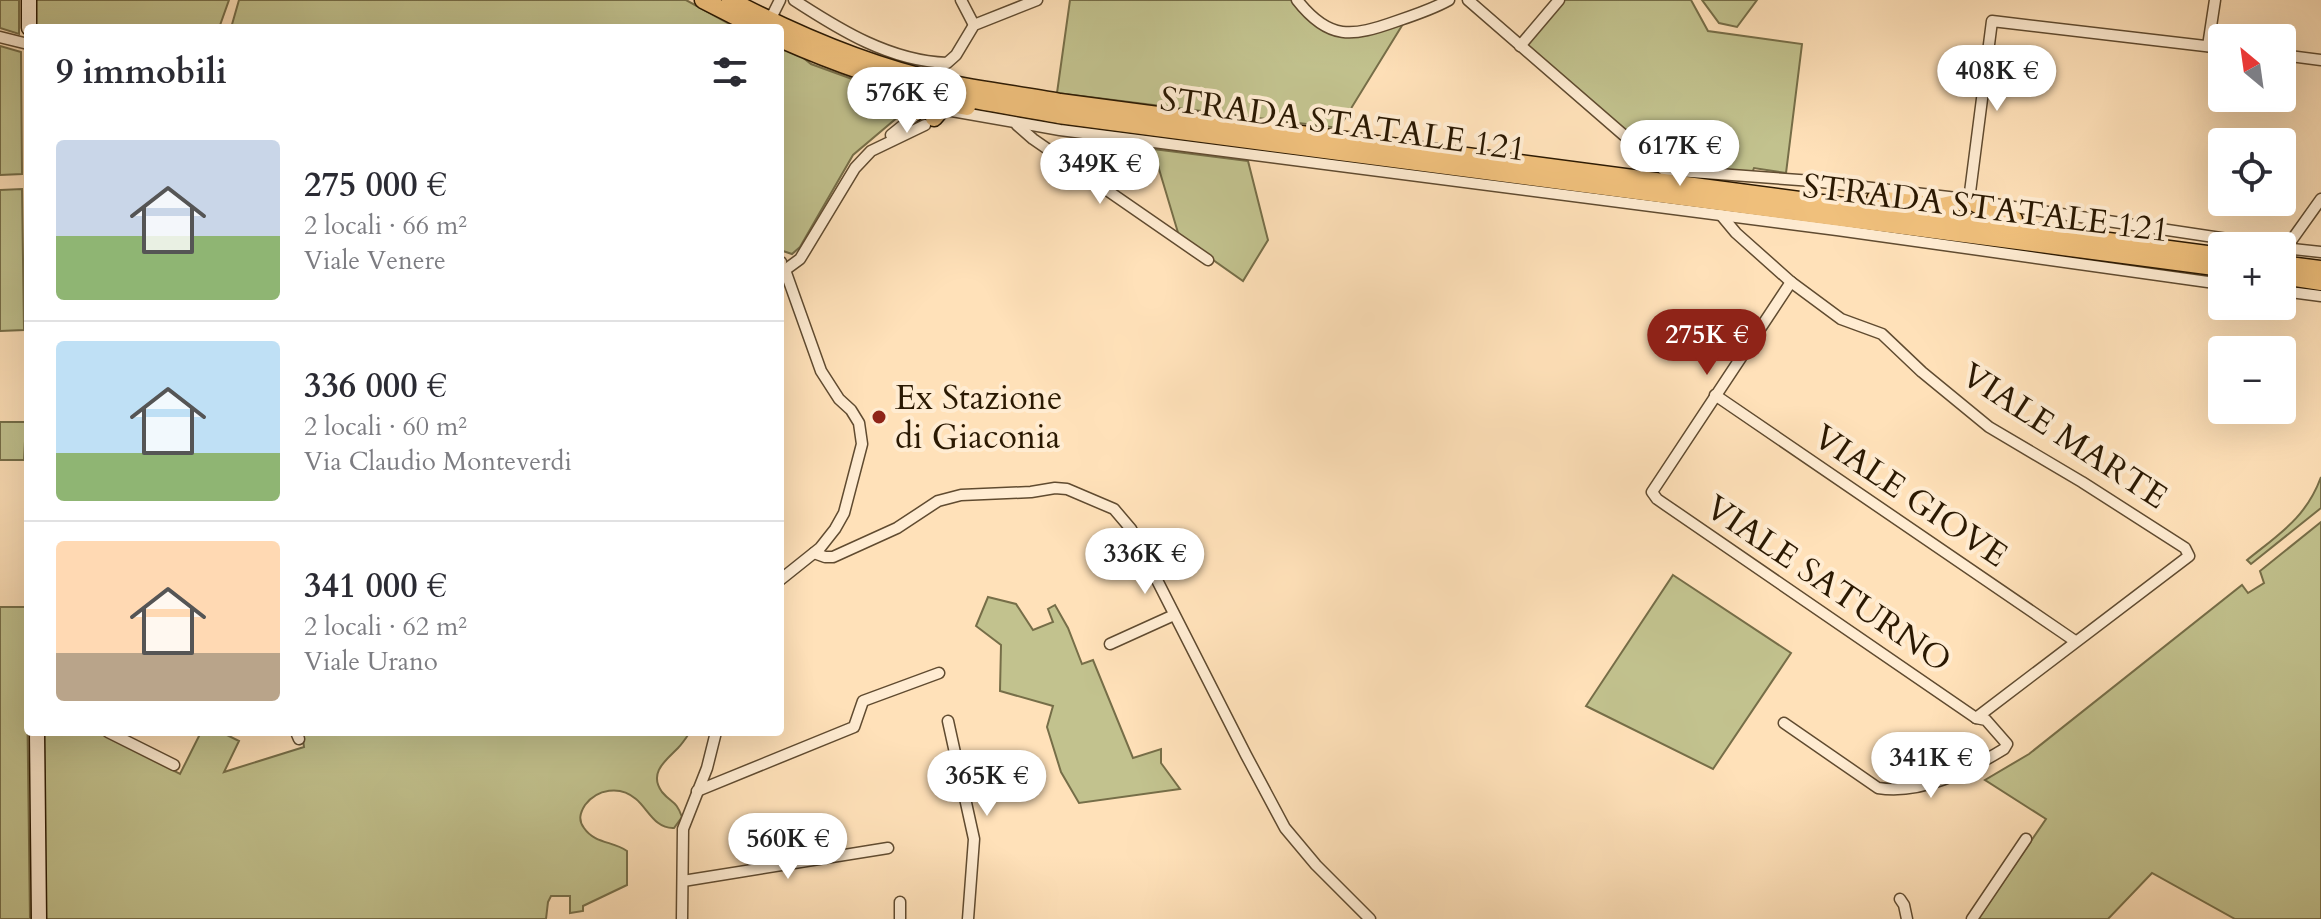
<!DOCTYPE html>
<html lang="it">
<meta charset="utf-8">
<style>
:root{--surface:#fff;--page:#f7f7f7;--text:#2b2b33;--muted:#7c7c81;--line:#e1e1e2;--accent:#8f2418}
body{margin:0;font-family:Cardo,serif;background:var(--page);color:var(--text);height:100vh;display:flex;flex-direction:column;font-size:30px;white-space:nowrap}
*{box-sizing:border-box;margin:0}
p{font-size:26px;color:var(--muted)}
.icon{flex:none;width:44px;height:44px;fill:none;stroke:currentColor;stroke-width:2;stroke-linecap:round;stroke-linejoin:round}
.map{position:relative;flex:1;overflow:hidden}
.side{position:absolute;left:24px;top:24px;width:760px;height:712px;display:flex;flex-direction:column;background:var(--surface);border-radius:8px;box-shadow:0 8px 32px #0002}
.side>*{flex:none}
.needle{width:52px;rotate:331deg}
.tools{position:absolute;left:2208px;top:24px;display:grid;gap:16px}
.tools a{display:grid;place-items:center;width:88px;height:88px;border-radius:8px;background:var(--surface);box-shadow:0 8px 32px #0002;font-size:40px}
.price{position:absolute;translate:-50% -68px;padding:0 18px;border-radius:28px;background:#fff;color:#222;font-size:26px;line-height:52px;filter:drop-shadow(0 2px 4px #0008)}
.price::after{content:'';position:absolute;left:50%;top:48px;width:24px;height:18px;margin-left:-12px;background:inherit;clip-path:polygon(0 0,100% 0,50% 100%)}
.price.selected{background:var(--accent);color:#fff}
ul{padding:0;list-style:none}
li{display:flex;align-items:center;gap:24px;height:200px;padding:0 32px}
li+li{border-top:2px solid var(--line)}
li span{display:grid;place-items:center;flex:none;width:224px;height:160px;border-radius:8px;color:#555}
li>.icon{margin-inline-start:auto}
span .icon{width:96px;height:96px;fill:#fffc;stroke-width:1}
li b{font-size:34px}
h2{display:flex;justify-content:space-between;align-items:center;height:96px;padding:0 32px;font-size:34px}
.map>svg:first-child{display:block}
.green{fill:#c2c28e;stroke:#766e48;stroke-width:2}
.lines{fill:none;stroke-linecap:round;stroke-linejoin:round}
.street-casing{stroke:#604b30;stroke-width:13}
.secondary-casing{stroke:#2b1902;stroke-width:17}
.primary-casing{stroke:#2b1902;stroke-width:19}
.street{stroke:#ffecd2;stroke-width:10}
.secondary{stroke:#ffecd2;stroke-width:14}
.primary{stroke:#f0c07c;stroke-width:16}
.poi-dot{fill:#8f2418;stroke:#ffecd2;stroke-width:3}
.labels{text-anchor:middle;stroke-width:8;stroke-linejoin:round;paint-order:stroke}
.street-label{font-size:34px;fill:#2b1902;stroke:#ffecd2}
.poi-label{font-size:34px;fill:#2b1902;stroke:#ffecd2;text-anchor:start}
</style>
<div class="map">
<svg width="2321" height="919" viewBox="0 0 2321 919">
<rect width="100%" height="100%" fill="#ffe1b9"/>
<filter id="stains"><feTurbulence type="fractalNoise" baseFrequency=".0025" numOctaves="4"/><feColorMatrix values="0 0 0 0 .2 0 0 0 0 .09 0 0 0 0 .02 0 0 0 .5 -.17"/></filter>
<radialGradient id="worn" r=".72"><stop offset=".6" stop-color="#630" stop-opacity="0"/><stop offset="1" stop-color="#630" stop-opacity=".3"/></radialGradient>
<g class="green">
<polygon points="0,0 19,0 19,34 0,28"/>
<polygon points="35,0 229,0 219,28 35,28"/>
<polygon points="239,0 686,0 737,28 231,28"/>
<path d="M 1070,0 L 1291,0 C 1323,45 1355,42 1403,24 L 1339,128 L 1057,93 Z"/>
<polygon points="1564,0 1691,0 1708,31 1802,44 1786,173 1754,168 1752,173 1667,166 1527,47 1528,41"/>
<polygon points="1702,0 1757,0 1737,27 1719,23"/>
<polygon points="0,46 21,52 22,174 0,175"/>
<polygon points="780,46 796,52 811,64 877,88 905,111 853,155 800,247 792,254 780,250"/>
<polygon points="1153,149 1248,161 1268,240 1243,281 1179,236"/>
<polygon points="22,189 24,330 0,331 0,190"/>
<polygon points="0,422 26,422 24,460 0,460"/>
<path d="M 2321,477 L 2321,508 L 2251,564 L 2247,560 C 2279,534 2306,518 2321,477 Z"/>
<polygon points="2321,522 2321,919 2235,919 2152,873 2108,919 1978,919 2046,819 1985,780 2029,754 2242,585 2248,593 2264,583 2260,571"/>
<polygon points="1673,575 1791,653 1713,769 1586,706"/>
<polygon points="988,597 1016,604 1033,630 1053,622 1048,609 1055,605 1068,628 1082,664 1093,660 1133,758 1161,749 1161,763 1180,789 1079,803 1061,772 1047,727 1053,706 1000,691 1001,645 976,626"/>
<polygon points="0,607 26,607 30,919 0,919"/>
<path d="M 43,732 L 99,732 L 180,774 L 201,732 L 221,732 L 239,741 L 224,772 L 304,747 L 302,732 L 690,732 C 686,738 683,743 678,748 C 666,760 648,773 662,792 C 672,804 676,800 682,817 L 674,828 C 655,829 648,809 636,799 C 620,785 597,789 585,805 C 580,813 578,820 584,828 C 595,844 613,841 627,851 L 627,885 L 583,906 L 583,911 L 570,913 L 570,896 L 551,896 L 548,902 L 546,919 L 45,919 Z"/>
</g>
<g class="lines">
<g class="street-casing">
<g id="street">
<path d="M 794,0 C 840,30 890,61 947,63 L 956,55 L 974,25 L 1037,0"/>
<polyline points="961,0 974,25"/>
<path d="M 1297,0 C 1329,41 1352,37 1397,21 C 1415,15 1433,9 1449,0"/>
<polyline points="1468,0 1664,170 1813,181 1957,198"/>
<polyline points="773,14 780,0"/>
<polyline points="0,37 28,44"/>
<polyline points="1520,46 1559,0"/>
<polyline points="2208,46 2215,0"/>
<polyline points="2282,55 2321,60"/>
<polyline points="929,107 1060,130 1837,230 2222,284"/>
<polyline points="1017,125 1033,139 1208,260"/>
<polyline points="891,135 916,115"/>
<polyline points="1969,200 1992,21 2222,48"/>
<polyline points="1981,202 2274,246"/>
<polyline points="1721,215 1736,233 1791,282 1841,319 1882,334 1922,372 1989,427 2082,482 2185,548 2189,556 1976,718"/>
<polyline points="2284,248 2321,252"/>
<polyline points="2286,248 2321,199"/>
<polyline points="780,263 781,262"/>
<polyline points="2282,291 2321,296"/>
<polyline points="1715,395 2075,641"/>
<polyline points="814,553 825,557 833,557 897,528 938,501 961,495 1031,492 1055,488 1067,489 1114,509 1131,529 1246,755 1285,828 1316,865 1370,919"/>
<polyline points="780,580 820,548 835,529 844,513 862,444 859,423 851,410 839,399 821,371 785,270 800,259 855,168 871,151 925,125"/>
<polyline points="1110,644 1174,615"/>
<polyline points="948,721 974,839 968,919"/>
<path d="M 1784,723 L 1878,788 C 1921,795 1968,771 2004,749 L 2007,744 L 1986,720 L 1976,718 L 1657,499 L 1652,492 L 1791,282"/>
<polyline points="108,732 174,765"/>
<polyline points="296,732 299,739"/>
<polyline points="697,791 854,727 863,701 939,673"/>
<polyline points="683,881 888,848"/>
<polyline points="1900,899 1904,905 1907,919"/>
<polyline points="682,919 683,829 707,768 716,732"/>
<polyline points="900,919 900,902"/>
<polyline points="1972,919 2026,839"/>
</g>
</g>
<g class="secondary-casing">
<g id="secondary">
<polyline points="29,0 29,28"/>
<polyline points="37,732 39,919"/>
</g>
</g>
<g class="primary-casing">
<g id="primary">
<polyline points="703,0 758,28"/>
<path d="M 730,0 C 797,35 869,66 943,82 C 982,90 1021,95 1060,102 L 2222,256"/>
<path d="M 780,39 C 832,62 887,82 943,94 C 981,102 1020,108 1058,115 L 2222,268"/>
<polyline points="876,84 897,95 916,112"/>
<polyline points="934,118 941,110 951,104 967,107"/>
<polyline points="1875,199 1942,206 1969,200 1997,216 2014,219"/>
<polyline points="2282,264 2321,269"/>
<polyline points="2282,276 2321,282"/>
</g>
</g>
<use href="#street" class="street"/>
<use href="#secondary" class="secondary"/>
<use href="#primary" class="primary"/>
</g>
<circle class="poi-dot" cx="879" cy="417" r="8"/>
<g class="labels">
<g class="street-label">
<text transform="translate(1343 123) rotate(8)" y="12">STRADA STATALE 121</text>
<text transform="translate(1986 207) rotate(7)" y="12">STRADA STATALE 121</text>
<text transform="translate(2065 435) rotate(33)" y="12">VIALE MARTE</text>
<text transform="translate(1911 495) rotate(34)" y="12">VIALE GIOVE</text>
<text transform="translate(1829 583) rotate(34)" y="12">VIALE SATURNO</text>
</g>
<g class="poi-label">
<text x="895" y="409">Ex Stazione<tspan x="895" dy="39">di Giaconia</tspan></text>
</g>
</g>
<rect width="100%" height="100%" filter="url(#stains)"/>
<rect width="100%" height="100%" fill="url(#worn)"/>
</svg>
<div class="tools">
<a><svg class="needle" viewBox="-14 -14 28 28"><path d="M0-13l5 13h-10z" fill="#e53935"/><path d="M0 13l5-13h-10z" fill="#7c7c81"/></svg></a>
<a><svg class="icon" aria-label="locate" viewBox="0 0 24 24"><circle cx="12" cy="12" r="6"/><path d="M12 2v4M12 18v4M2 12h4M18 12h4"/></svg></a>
<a>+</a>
<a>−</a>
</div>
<b class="price" style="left:1997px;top:113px">408K €</b>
<b class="price" style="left:907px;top:135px">576K €</b>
<b class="price" style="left:1680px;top:188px">617K €</b>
<b class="price" style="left:1100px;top:206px">349K €</b>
<b class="price selected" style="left:1707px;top:377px">275K €</b>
<b class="price" style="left:1145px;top:596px">336K €</b>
<b class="price" style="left:1931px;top:800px">341K €</b>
<b class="price" style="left:987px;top:818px">365K €</b>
<b class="price" style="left:788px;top:881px">560K €</b>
<section class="side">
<h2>9 immobili<svg class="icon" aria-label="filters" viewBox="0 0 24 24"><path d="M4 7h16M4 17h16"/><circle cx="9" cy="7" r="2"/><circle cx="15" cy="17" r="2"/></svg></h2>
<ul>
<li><span style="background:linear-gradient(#c9d6e8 60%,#8fb573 0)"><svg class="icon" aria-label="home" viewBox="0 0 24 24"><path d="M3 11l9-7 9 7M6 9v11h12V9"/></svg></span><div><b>275 000 €</b><p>2 locali · 66 m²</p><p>Viale Venere</p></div></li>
<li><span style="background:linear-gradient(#bfe0f5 70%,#8fb573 0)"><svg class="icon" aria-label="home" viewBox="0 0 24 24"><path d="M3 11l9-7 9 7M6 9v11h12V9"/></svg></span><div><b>336 000 €</b><p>2 locali · 60 m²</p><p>Via Claudio Monteverdi</p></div></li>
<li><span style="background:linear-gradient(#ffd9b3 70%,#b9a48a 0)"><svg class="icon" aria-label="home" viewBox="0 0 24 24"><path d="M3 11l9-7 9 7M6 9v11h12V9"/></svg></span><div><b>341 000 €</b><p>2 locali · 62 m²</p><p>Viale Urano</p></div></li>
</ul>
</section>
</div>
